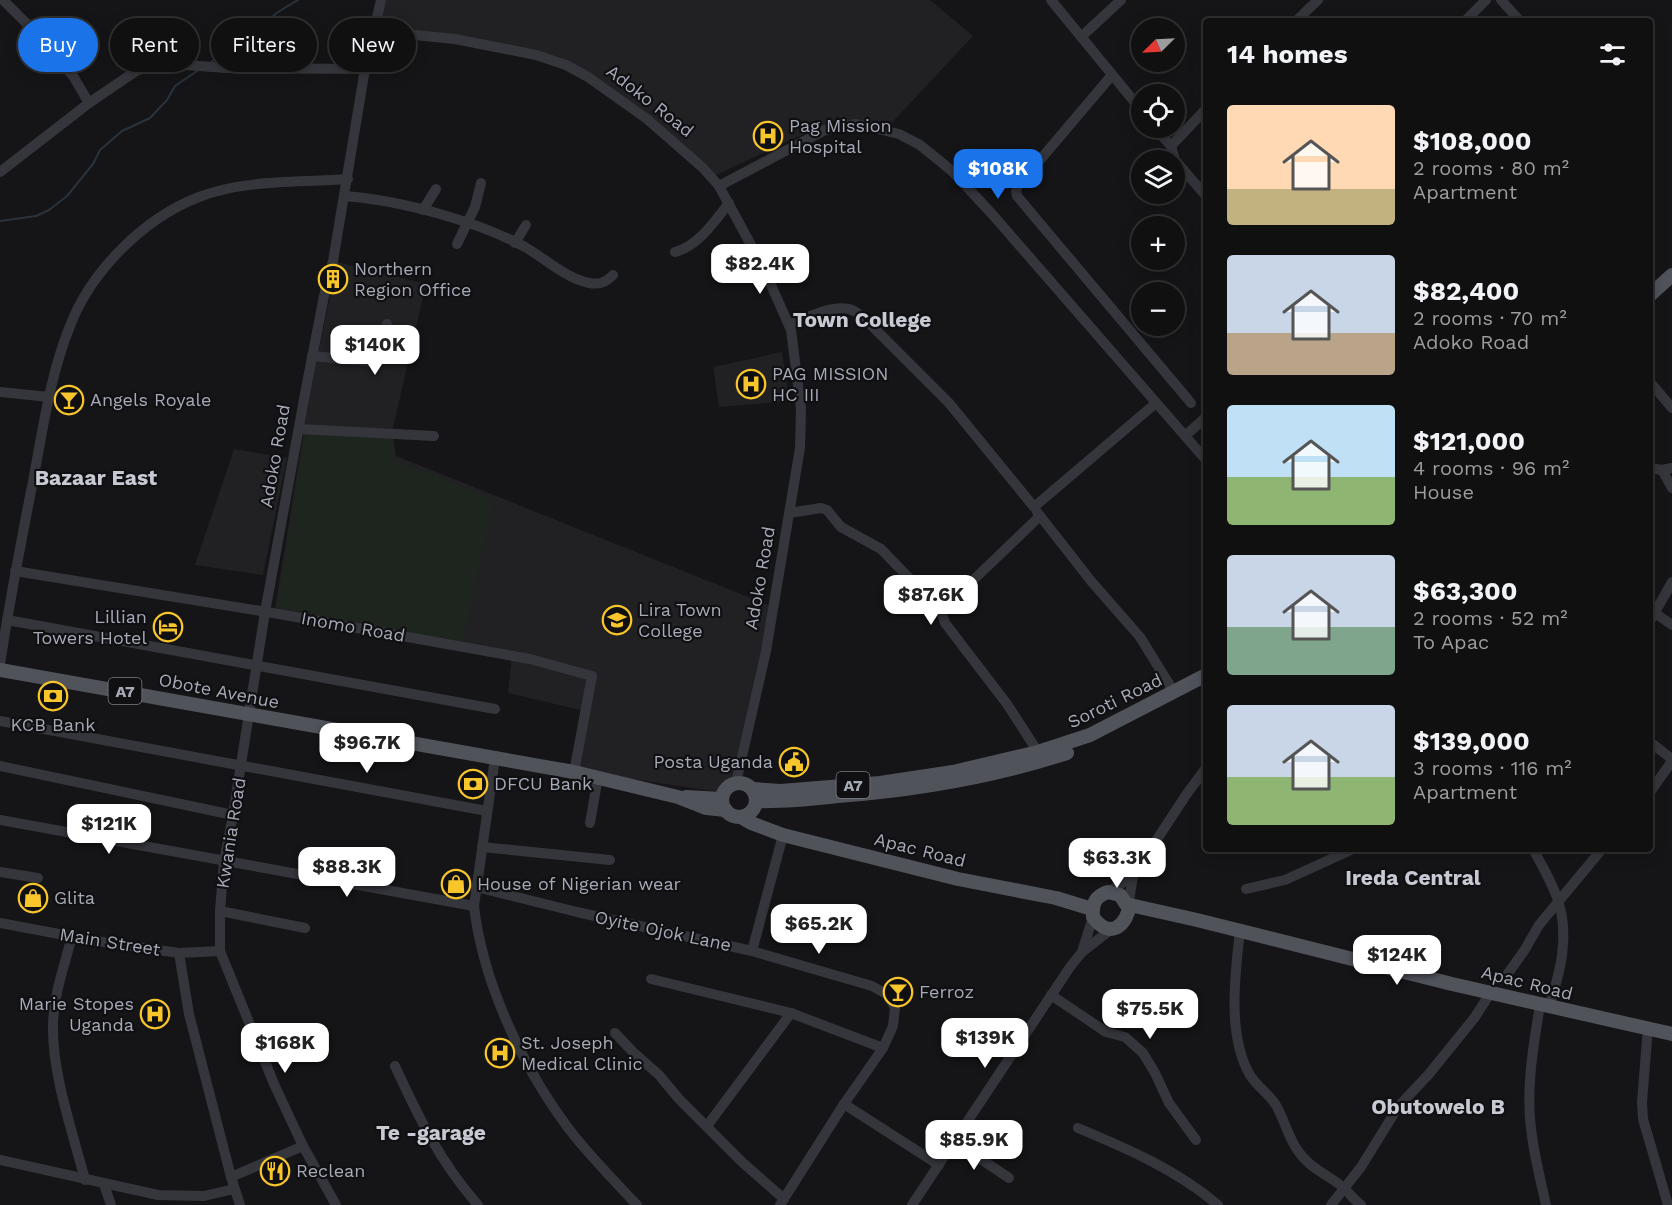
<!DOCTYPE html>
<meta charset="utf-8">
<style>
:root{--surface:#101011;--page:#1e1e1f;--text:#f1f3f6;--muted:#9c9d9f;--line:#303031;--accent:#1a73e8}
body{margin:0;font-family:"Work Sans",sans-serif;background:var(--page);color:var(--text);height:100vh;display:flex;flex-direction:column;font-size:22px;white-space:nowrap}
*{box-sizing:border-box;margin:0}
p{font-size:20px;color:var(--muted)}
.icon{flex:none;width:33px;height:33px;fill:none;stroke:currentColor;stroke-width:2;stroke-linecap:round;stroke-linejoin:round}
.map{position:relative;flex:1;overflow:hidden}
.drawer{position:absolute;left:1203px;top:18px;width:450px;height:834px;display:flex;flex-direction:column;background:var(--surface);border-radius:6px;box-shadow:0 3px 15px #0003,0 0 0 2px var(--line)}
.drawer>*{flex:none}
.banner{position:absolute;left:18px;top:18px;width:570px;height:54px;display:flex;gap:12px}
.needle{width:39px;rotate:246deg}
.tools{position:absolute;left:1131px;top:18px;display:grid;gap:12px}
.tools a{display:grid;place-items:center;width:54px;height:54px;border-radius:50%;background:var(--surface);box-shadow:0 3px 15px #0003,0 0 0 2px var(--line);font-size:30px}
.price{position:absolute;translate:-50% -51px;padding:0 14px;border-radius:12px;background:#fff;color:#222;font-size:20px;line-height:39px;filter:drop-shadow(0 2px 3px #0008)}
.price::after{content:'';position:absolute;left:50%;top:36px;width:18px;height:14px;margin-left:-9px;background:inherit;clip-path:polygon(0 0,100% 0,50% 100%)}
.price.active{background:var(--accent);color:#fff}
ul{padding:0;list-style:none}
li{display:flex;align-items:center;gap:18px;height:150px;padding:0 24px}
li span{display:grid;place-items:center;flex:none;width:168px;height:120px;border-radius:6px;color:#555}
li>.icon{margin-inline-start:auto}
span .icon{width:72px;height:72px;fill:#fffc;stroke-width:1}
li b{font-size:26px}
h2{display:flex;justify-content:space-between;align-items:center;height:72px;padding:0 24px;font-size:26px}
.pill{padding:0 21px;border-radius:27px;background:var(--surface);box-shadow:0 3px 15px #0003,0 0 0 2px var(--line);font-size:21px;line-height:54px}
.pill.active{background:var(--accent);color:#fff}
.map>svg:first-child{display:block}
.built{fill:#212124}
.green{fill:#1d251e}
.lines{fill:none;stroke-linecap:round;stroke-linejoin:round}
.stream{stroke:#2a323b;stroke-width:2}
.minor{stroke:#35363c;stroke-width:10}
.major{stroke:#51535b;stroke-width:14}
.labels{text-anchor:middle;stroke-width:4.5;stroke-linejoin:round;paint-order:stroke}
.shield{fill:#101012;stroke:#797c86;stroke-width:1.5}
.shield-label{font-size:16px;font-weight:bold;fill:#a6aab7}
.street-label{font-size:18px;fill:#a6aab7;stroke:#101012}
.poi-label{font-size:18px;fill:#a6aab7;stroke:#101012;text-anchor:start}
.quarter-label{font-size:21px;font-weight:bold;fill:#c7c9d3;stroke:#101012}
</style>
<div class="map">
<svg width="1672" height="1205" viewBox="0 0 1672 1205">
<rect width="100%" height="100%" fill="#151517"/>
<g class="built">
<polygon points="382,0 930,0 973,36 886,129 835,121 790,140 712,177 646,120 566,68 487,45 377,33"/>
<polygon points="337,262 426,284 392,432 396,456 771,606 730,787 719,792 577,771 585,711 508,693 512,655 275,608 310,394"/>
<polygon points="782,352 789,401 719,407 713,367"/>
<polygon points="234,449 287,458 263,575 195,565"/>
</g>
<polygon class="green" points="305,431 392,436 395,460 494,499 462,644 277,607"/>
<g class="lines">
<g class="stream">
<polyline points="212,61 252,38 262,25 278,12 298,0"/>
<polyline points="0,221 36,216 49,210 67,196 93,164 100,150 122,131 150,118 167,100 175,86 197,71"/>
</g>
<g class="minor">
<polyline points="3,0 47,44 73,76 89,103"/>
<polyline points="1051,0 1142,111"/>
<polyline points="1501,0 1520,21"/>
<polyline points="1296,21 1318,0"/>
<polyline points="1465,21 1486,0"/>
<polyline points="374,31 455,39 536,55 566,65 588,77 647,119 703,168 719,186 763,267 791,330 801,409 800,448 766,651 736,783"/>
<polyline points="1081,37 1121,0"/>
<polyline points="1112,75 1018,186 1016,191 1017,196 1191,403"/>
<polyline points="1206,109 1171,146 1175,160 1206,196"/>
<polyline points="1155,128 1171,146"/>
<polyline points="0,172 89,103 136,71 160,63 226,68 365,69"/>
<polyline points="719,186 825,130 856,124 899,134 920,145 952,171 992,214 1206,460"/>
<path d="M 345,196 C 399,200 477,221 525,247 C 546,259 565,278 589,283 C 600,285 606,282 613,275"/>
<polyline points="423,210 436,189"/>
<polyline points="515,243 526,225"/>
<polyline points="457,244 475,207 481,183"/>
<path d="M 675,252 C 698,246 715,221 729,203"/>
<path d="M 789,325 C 805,318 837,302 854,311 C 858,313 862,317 866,320 L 949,403 L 1034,507 L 1156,403"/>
<polyline points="312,356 376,362 384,355 387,324"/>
<polyline points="1650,382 1672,408"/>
<polyline points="0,392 49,397"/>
<polyline points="299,429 434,436"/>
<polyline points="1185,436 1206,417"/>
<polyline points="1650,468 1662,470 1672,468"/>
<polyline points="1662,470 1672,488"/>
<polyline points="1037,512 1091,581 1140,637 1174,692"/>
<polyline points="789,513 821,508 827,510 841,527 881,549 941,611"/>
<polyline points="15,571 279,614 530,659 592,676 574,772"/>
<polyline points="1655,613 1672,625"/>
<polyline points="7,620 495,709"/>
<polyline points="1650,621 1672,582"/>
<path d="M 0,665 C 9,603 21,542 33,481 C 43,429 50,375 70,326 C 91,271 144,218 199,197 C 246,179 298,183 348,179"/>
<polyline points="0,721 487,811"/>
<polyline points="1650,742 1672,759"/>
<polyline points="1038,752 1007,704 945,623 941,611 1040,516"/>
<path d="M 495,758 L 474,906 C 483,985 526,1075 576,1138 C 595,1161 616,1183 637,1205"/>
<polyline points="0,766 233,815"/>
<polyline points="1650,792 1672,761"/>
<polyline points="0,820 474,906"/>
<polyline points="590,823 598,777"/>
<polyline points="482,847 610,860"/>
<path d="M 1533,849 C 1542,865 1552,883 1558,900 C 1570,937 1560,972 1549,1007"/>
<polyline points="0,872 38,878"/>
<polyline points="476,887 577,912 752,951 872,986 888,995 895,1008 893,1026 883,1048 844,1104 780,1205"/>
<polyline points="1246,889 1285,880 1353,849"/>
<polyline points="1108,892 1133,876"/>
<polyline points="1128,907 1133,876 1186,795 1206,768"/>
<polyline points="220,911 305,928"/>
<polyline points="0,923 96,941 179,953 220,951"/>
<path d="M 1240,931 C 1235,974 1227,1036 1250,1075 C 1257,1087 1270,1094 1277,1107 C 1284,1120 1288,1135 1296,1148 C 1309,1169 1328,1174 1345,1189 C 1351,1195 1354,1200 1361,1205"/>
<path d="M 72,936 C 65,964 53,996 53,1026 C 52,1074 73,1133 85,1180"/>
<polyline points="752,951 783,835"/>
<polyline points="1082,952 1093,917"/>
<polyline points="179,953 189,1014 231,1177 240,1205"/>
<polyline points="651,979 791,1013 883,1048"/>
<polyline points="1504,979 1524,951 1539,925 1602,849"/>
<polyline points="1051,995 1106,1032 1125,1037 1143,1053 1155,1073 1169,1103 1196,1140"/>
<path d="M 1540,1005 C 1533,1048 1525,1092 1532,1136 C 1535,1159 1541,1182 1546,1205"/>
<polyline points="1648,1027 1642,1102 1643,1119 1668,1205"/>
<polyline points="615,1033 633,1052 659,1075 679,1099 742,1162 784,1199"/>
<path d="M 395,1066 C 419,1118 440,1162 478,1205"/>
<polyline points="844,1104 939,1165"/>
<polyline points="707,1126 791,1013"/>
<path d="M 1078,1128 C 1128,1149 1177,1170 1218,1205"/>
<polyline points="954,1141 1009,1178"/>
<polyline points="0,1160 158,1195 204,1196 234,1189"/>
<polyline points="231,1177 303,1146"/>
<polyline points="104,1184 111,1205"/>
<polyline points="336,1205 303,1146 274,1084 220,951 220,911 224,862 233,815 265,612 305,394 324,296 333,261 365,69 381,0"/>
<polyline points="912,1205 1070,967 1082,952 1113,928"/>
<polyline points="1331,1205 1361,1167 1398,1107 1429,1074 1475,1017 1491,992"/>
</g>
<g class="major">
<polyline points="1650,295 1672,275"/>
<polyline points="0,670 574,772 678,797 706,808 726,810"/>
<circle cx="739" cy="800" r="17"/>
<polyline points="752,789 781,791 880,783 953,772 1038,752 1090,735 1206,675"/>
<polyline points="686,797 722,799"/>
<path d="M 756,801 C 783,802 811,799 838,796 C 915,790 993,777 1067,753"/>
<polyline points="741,817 751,823 783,835 958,879 1056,898 1092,909"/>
<path d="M 1108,892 L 1120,895 L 1128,907 L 1130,905 C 1125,928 1109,939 1093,917 C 1092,904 1095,896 1108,892 Z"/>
<polyline points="1130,905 1197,920 1452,984 1672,1034"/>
</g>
</g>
<defs>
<g id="hospital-ring" transform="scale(1.5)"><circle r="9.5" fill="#101012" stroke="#f8c62b" stroke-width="1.5"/><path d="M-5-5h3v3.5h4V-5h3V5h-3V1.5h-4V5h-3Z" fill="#f8c62b"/></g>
<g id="building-ring" transform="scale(1.5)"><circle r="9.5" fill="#101012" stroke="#f8c62b" stroke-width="1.5"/><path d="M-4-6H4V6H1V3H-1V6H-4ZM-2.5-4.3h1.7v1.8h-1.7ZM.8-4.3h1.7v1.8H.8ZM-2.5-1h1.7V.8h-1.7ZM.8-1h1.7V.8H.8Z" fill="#f8c62b"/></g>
<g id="bar-ring" transform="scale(1.5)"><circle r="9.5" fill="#101012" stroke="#f8c62b" stroke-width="1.5"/><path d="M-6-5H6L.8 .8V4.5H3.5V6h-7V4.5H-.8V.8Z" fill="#f8c62b"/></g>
<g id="university-ring" transform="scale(1.5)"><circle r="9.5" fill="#101012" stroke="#f8c62b" stroke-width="1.5"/><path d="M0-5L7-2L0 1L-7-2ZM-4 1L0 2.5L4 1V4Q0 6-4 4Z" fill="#f8c62b"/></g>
<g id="hotel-ring" transform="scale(1.5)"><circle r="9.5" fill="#101012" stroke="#f8c62b" stroke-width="1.5"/><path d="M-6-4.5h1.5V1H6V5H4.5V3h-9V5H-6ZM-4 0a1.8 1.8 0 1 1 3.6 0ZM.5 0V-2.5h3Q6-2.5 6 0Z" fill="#f8c62b"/></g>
<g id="bank-ring" transform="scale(1.5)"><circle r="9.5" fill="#101012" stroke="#f8c62b" stroke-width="1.5"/><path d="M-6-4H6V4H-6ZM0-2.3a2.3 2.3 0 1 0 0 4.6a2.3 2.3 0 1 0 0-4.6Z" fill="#f8c62b"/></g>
<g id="civic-ring" transform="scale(1.5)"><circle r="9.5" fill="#101012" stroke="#f8c62b" stroke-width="1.5"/><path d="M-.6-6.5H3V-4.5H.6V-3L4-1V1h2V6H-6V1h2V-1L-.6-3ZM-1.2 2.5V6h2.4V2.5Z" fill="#f8c62b"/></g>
<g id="shop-ring" transform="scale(1.5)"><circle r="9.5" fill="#101012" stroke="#f8c62b" stroke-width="1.5"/><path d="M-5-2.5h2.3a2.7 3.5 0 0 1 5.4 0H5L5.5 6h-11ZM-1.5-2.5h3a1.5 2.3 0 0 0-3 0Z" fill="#f8c62b"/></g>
<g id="restaurant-ring" transform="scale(1.5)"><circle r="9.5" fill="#101012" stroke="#f8c62b" stroke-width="1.5"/><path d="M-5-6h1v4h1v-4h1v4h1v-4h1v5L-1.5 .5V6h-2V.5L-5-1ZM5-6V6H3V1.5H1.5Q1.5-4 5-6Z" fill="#f8c62b"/></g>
</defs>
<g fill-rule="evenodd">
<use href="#hospital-ring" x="768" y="136"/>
<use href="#building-ring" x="333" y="279"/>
<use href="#hospital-ring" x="751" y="384"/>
<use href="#bar-ring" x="69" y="400"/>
<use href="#university-ring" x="617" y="620"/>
<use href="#hotel-ring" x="168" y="627"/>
<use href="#bank-ring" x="53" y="696"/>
<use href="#civic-ring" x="794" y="762"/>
<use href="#bank-ring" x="473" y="784"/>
<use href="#shop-ring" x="456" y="884"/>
<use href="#shop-ring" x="33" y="898"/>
<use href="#bar-ring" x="898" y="992"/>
<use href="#hospital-ring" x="155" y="1014"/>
<use href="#hospital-ring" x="500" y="1053"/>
<use href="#restaurant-ring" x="275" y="1171"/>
</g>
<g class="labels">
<g class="shield">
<rect x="108.5" y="678" width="33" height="26" rx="4.5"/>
<rect x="836.5" y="772" width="33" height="26" rx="4.5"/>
</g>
<g class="shield-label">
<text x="125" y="697">A7</text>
<text x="853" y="791">A7</text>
</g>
<g class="street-label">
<text transform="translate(650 101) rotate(38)" y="6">Adoko Road</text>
<text transform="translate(275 456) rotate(-80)" y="6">Adoko Road</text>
<text transform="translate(760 578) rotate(-80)" y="6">Adoko Road</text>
<text transform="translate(353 627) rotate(10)" y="6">Inomo Road</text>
<text transform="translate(219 691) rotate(11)" y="6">Obote Avenue</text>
<text transform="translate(1115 701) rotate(-26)" y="6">Soroti Road</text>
<text transform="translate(231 833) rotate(-81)" y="6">Kwania Road</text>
<text transform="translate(920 850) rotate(14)" y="6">Apac Road</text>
<text transform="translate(663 931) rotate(12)" y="6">Oyite Ojok Lane</text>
<text transform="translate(110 942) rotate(9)" y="6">Main Street</text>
<text transform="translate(1527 983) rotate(14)" y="6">Apac Road</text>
</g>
<g class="poi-label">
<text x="789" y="132">Pag Mission<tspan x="789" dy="21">Hospital</tspan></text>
<text x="354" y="275">Northern<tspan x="354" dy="21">Region Office</tspan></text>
<text x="772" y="380">PAG MISSION<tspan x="772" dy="21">HC III</tspan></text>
<text x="90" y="406">Angels Royale</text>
<text x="638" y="616">Lira Town<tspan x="638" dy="21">College</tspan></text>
<text x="147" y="623" text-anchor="end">Lillian<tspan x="147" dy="21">Towers Hotel</tspan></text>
<text x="53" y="731" text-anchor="middle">KCB Bank</text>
<text x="773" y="768" text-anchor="end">Posta Uganda</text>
<text x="494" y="790">DFCU Bank</text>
<text x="477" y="890">House of Nigerian wear</text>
<text x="54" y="904">Glita</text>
<text x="919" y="998">Ferroz</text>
<text x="134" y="1010" text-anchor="end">Marie Stopes<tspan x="134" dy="21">Uganda</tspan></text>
<text x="521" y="1049">St. Joseph<tspan x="521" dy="21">Medical Clinic</tspan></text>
<text x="296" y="1177">Reclean</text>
</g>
<g class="quarter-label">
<text x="862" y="327">Town College</text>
<text x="96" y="485">Bazaar East</text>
<text x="1413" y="885">Ireda Central</text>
<text x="1438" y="1114">Obutowelo B</text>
<text x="431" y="1140">Te -garage</text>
</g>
</g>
</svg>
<div class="tools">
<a><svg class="needle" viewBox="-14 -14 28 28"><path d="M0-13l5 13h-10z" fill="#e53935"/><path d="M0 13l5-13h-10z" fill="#9c9d9f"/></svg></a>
<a><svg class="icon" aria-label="locate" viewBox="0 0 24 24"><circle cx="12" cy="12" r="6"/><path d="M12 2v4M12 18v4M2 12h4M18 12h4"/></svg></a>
<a><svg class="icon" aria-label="layers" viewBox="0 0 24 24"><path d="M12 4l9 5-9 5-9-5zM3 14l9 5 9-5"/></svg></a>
<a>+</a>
<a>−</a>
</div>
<b class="price active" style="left:998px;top:200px">$108K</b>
<b class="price" style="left:760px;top:295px">$82.4K</b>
<b class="price" style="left:375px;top:376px">$140K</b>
<b class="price" style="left:931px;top:626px">$87.6K</b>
<b class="price" style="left:367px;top:774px">$96.7K</b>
<b class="price" style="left:109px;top:855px">$121K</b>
<b class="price" style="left:1117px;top:889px">$63.3K</b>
<b class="price" style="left:347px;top:898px">$88.3K</b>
<b class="price" style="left:819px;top:955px">$65.2K</b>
<b class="price" style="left:1397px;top:986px">$124K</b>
<b class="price" style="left:1150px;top:1040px">$75.5K</b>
<b class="price" style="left:985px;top:1069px">$139K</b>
<b class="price" style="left:285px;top:1074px">$168K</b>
<b class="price" style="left:974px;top:1171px">$85.9K</b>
<div class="banner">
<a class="pill active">Buy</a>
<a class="pill">Rent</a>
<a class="pill">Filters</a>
<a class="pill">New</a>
</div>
<section class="drawer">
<h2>14 homes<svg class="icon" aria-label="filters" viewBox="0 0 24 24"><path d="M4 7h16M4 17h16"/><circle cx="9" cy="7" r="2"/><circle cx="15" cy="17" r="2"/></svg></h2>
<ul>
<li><span style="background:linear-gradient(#ffd9b3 70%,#c2b280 0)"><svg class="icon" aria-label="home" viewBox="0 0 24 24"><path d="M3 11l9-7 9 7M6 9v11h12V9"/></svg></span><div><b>$108,000</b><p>2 rooms · 80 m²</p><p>Apartment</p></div></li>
<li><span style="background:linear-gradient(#c9d6e8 65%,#b9a48a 0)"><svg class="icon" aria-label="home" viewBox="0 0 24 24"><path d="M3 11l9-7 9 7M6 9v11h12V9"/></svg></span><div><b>$82,400</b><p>2 rooms · 70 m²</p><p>Adoko Road</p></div></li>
<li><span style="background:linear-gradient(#bfe0f5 60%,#8fb573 0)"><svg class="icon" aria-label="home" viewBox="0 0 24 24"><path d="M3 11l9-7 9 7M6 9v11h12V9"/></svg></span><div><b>$121,000</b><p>4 rooms · 96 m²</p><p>House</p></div></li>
<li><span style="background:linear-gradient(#c9d6e8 60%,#7fa58c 0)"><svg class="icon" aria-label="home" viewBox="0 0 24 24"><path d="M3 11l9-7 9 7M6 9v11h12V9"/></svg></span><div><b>$63,300</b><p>2 rooms · 52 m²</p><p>To Apac</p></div></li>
<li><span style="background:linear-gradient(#c9d6e8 60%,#8fb573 0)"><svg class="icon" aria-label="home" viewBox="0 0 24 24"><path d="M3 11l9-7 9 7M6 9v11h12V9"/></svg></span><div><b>$139,000</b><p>3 rooms · 116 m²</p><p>Apartment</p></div></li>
</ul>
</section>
</div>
